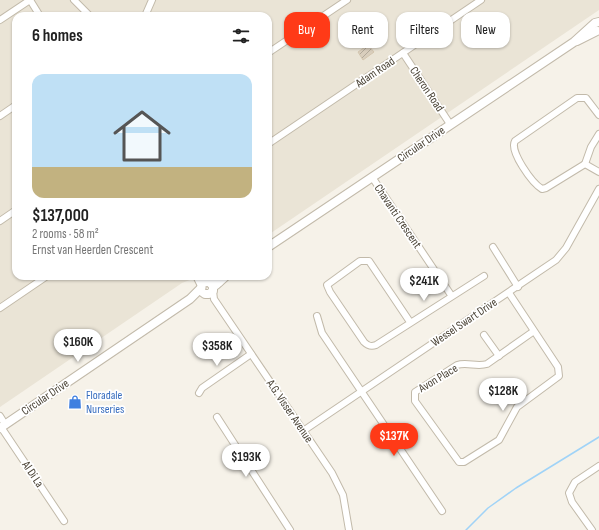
<!DOCTYPE html>
<meta charset="utf-8">
<style>
:root{--surface:#fff;--page:#f2f2f2;--text:#222;--muted:#767676;--accent:#ff3a17}
body{margin:0;font-family:"Sofia Sans Condensed",sans-serif;background:var(--page);color:var(--text);height:100vh;display:flex;flex-direction:column;font-size:15px;white-space:nowrap}
*{box-sizing:border-box;margin:0}
p{font-size:13px;color:var(--muted)}
.icon{flex:none;width:22px;height:22px;fill:none;stroke:currentColor;stroke-width:2;stroke-linecap:round;stroke-linejoin:round}
.map{position:relative;flex:1;overflow:hidden}
.panel{position:absolute;left:12px;top:12px;width:260px;height:268px;display:flex;flex-direction:column;background:var(--surface);border-radius:12px;box-shadow:0 1px 3px #0004}
.panel>*{flex:none}
.banner{position:absolute;left:284px;top:12px;width:255px;height:36px;display:flex;gap:8px}
.price{position:absolute;translate:-50% -34px;padding:0 9px;border-radius:14px;background:#fff;color:#222;font-size:13px;line-height:26px;filter:drop-shadow(0 1px 2px #0008)}
.price::after{content:'';position:absolute;left:50%;top:24px;width:12px;height:9px;margin-left:-6px;background:inherit;clip-path:polygon(0 0,100% 0,50% 100%)}
.price.on{background:var(--accent);color:#fff}
ul{padding:0;list-style:none}
li{display:grid;align-content:center;gap:8px;height:212px;padding:0 20px}
li span{display:grid;place-items:center;height:124px;border-radius:12px;color:#555}
li>.icon{margin-inline-start:auto}
span .icon{width:72px;height:72px;fill:#fffc;stroke-width:1}
li b{font-size:17px}
h2{display:flex;justify-content:space-between;align-items:center;height:48px;padding:0 20px;font-size:17px}
.pill{padding:0 14px;border-radius:12px;background:var(--surface);box-shadow:0 1px 3px #0004;font-size:14px;line-height:36px}
.pill.on{background:var(--accent);color:#fff}
.map>svg:first-child{display:block}
.residential{fill:#eae4d6}
.lines{fill:none;stroke-linecap:round;stroke-linejoin:round}
.stream{stroke:#a0d3f7;stroke-width:1.5}
.building{fill:url(#building-hatch);stroke:#d4c6af}
.minor-casing{stroke:#c2baaa;stroke-width:8}
.tertiary-casing{stroke:#c2baaa;stroke-width:10}
.minor{stroke:#fff;stroke-width:6}
.tertiary{stroke:#fff;stroke-width:8}
.labels{text-anchor:middle;stroke-width:3.5;stroke-linejoin:round;paint-order:stroke}
.street-label{font-size:12px;fill:#4a4336;stroke:#fff}
.shop-label{font-size:12px;fill:#366cbe;stroke:#fff;text-anchor:start}
</style>
<div class="map">
<svg width="599" height="530" viewBox="0 0 599 530">
<defs>
<pattern id="building-hatch" width="6" height="6" patternUnits="userSpaceOnUse"><rect width="6" height="6" fill="#d9cebd"/><path d="M-1 1l2-2M0 6l6-6M5 7l2-2" fill="none" stroke="#b2a99a"/></pattern>
</defs>
<rect width="100%" height="100%" fill="#f6f2e9"/>
<polygon class="residential" points="0,0 599,0 599,10 268,235 268,16 16,16 16,276 200,276 182,283 0,407"/>
<g class="lines">
<polyline class="stream" points="466,530 488,508 516,488 599,437"/>
</g>
<polygon class="building" points="368,45 374,52 363,60 358,52"/>
<g class="lines">
<g class="minor-casing">
<g id="minor">
<polyline points="30,0 40,16"/>
<polyline points="74,0 90,16"/>
<polyline points="145,16 152,0"/>
<polyline points="0,20 30,0"/>
<polyline points="268,53 347,0"/>
<polyline points="403,53 450,124"/>
<polyline points="0,116 16,105"/>
<polyline points="268,144 481,0"/>
<path d="M 585,164 L 546,188 L 542,189 C 532,183 509,151 515,141 L 577,98 L 586,98 L 599,115"/>
<polyline points="585,164 591,147 599,134"/>
<polyline points="585,164 599,172"/>
<polyline points="372,177 451,295"/>
<polyline points="0,221 16,210"/>
<polyline points="493,247 518,287"/>
<polyline points="196,276 201,286"/>
<polyline points="213,291 214,299 332,473 343,495 349,530"/>
<path d="M 509,293 L 558,367 L 559,376 L 517,407 L 499,440 L 464,462 L 459,462 L 415,401 L 415,392 L 457,365 C 467,362 477,367 487,364 L 534,331"/>
<polyline points="0,308 47,276"/>
<polyline points="317,316 322,333 442,511"/>
<path d="M 410,322 L 369,261 L 360,261 L 327,285 L 330,292 L 364,342 C 368,346 371,347 376,345 L 484,276"/>
<polyline points="484,335 499,356"/>
<polyline points="199,393 202,388 251,354"/>
<polyline points="0,416 5,424"/>
<polyline points="217,417 290,530"/>
<polyline points="1,427 64,521"/>
<polyline points="303,431 556,260 566,248 599,189"/>
<polyline points="592,530 572,502 569,493 575,482 599,466"/>
</g>
</g>
<g class="tertiary-casing">
<g id="tertiary">
<polyline points="577,41 597,31"/>
<polyline points="268,247 574,42 595,23 599,22"/>
<polyline points="209,282 213,286 213,291 209,294 205,294 201,291 202,284 206,282 219,282"/>
<polyline points="216,285 226,276"/>
<polyline points="0,428 190,299 200,289"/>
</g>
</g>
<use href="#minor" class="minor"/>
<use href="#tertiary" class="tertiary"/>
</g>
<defs>
<g id="shop-bare" transform="scale(1.08)"><path d="M-5-2.5h2.3a2.7 3.5 0 0 1 5.4 0H5L5.5 6h-11ZM-1.5-2.5h3a1.5 2.3 0 0 0-3 0Z" fill="#3f7fe0" stroke="#fff" stroke-width="2.5" paint-order="stroke"/></g>
</defs>
<g fill-rule="evenodd">
<use href="#shop-bare" x="75" y="402"/>
</g>
<g class="labels">
<g class="street-label">
<text transform="translate(375 72) rotate(-34)" y="4">Adam Road</text>
<text transform="translate(427 89) rotate(56)" y="4">Cheron Road</text>
<text transform="translate(421 144) rotate(-34)" y="4">Circular Drive</text>
<text transform="translate(398 216) rotate(56)" y="4">Chavanti Crescent</text>
<text transform="translate(464 322) rotate(-34)" y="4">Wessel Swart Drive</text>
<text transform="translate(438 378) rotate(-31)" y="4">Avon Place</text>
<text transform="translate(45 397) rotate(-34)" y="4">Circular Drive</text>
<text transform="translate(290 411) rotate(56)" y="4">A.G. Visser Avenue</text>
<text transform="translate(33 474) rotate(56)" y="4">Al Di La</text>
</g>
<g class="shop-label">
<text x="86" y="399">Floradale<tspan x="86" dy="14">Nurseries</tspan></text>
</g>
</g>
</svg>
<b class="price" style="left:424px;top:302px">$241K</b>
<b class="price" style="left:78px;top:363px">$160K</b>
<b class="price" style="left:217px;top:367px">$358K</b>
<b class="price" style="left:503px;top:412px">$128K</b>
<b class="price on" style="left:394px;top:457px">$137K</b>
<b class="price" style="left:246px;top:478px">$193K</b>
<div class="banner">
<a class="pill on">Buy</a>
<a class="pill">Rent</a>
<a class="pill">Filters</a>
<a class="pill">New</a>
</div>
<section class="panel">
<h2>6 homes<svg class="icon" aria-label="filters" viewBox="0 0 24 24"><path d="M4 7h16M4 17h16"/><circle cx="9" cy="7" r="2"/><circle cx="15" cy="17" r="2"/></svg></h2>
<ul>
<li><span style="background:linear-gradient(#bfe0f5 75%,#c2b280 0)"><svg class="icon" aria-label="home" viewBox="0 0 24 24"><path d="M3 11l9-7 9 7M6 9v11h12V9"/></svg></span><div><b>$137,000</b><p>2 rooms · 58 m²</p><p>Ernst van Heerden Crescent</p></div></li>
</ul>
</section>
</div>
